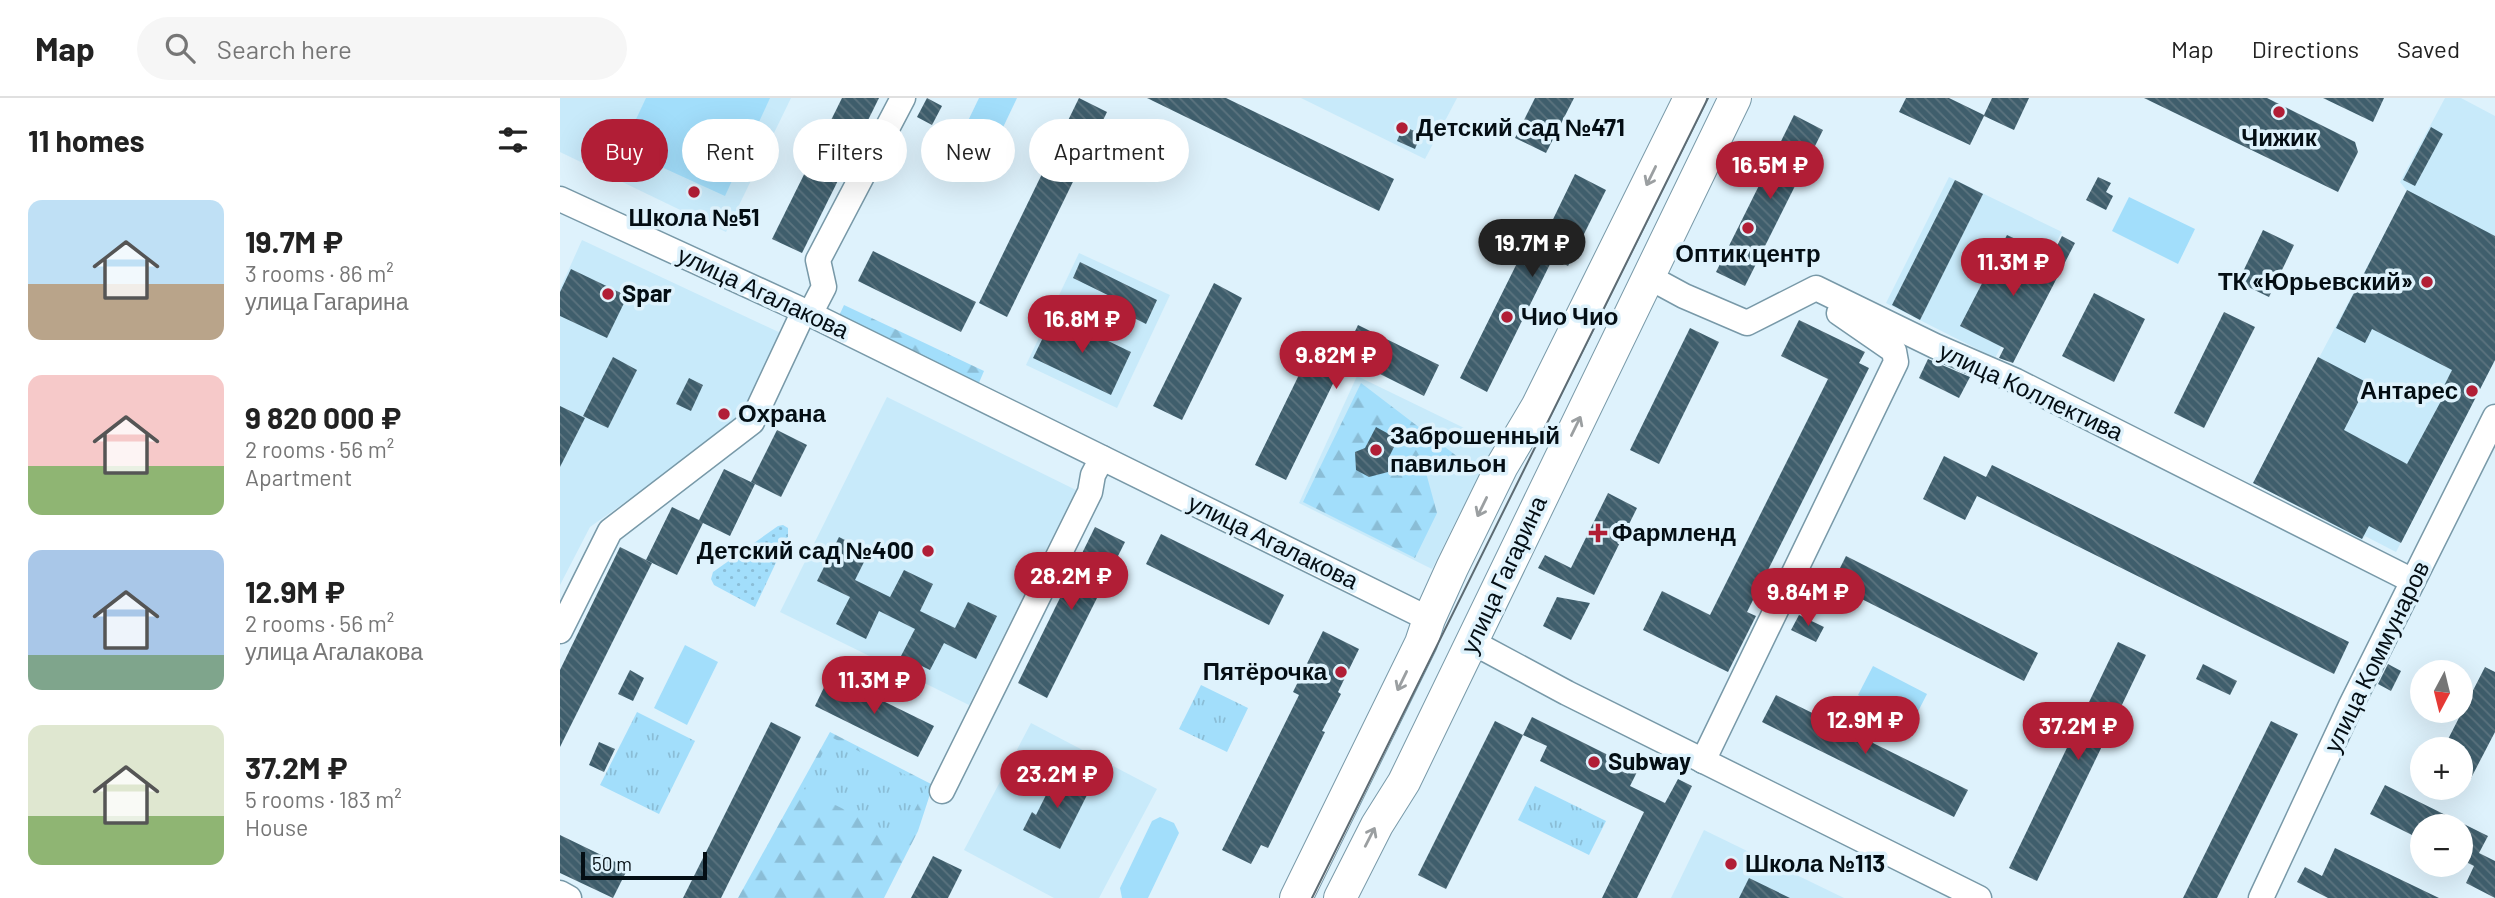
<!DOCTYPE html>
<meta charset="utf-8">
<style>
:root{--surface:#fff;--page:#f6f6f6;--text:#222;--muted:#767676;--line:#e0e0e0;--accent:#b11e36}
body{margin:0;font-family:Barlow,sans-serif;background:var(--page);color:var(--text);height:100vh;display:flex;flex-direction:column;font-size:26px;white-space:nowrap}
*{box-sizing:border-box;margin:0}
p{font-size:23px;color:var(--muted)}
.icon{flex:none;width:38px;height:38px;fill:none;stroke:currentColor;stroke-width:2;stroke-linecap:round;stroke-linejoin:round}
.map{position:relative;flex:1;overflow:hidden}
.panel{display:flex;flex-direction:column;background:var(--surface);width:560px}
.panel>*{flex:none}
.top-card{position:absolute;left:21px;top:21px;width:665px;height:63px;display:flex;gap:14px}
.needle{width:46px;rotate:187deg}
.controls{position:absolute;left:1850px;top:562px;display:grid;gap:14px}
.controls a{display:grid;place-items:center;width:63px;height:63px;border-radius:50%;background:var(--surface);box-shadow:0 7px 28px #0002;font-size:35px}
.scale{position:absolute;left:21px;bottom:18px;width:126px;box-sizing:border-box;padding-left:7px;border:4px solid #040e14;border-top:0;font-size:19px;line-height:24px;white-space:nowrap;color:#040e14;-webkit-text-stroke:5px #def2fc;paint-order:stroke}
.price{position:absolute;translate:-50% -60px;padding:0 16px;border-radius:24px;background:var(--accent);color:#fff;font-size:23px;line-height:46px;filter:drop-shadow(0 2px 4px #0008)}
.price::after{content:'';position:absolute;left:50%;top:42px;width:21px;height:16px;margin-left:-10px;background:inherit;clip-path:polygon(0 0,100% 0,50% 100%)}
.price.selected{background:#222;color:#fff}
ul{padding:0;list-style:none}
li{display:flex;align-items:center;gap:21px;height:175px;padding:0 28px}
li span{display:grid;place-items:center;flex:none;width:196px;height:140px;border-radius:14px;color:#555}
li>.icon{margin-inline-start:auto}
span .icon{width:84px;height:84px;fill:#fffc;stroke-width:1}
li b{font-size:30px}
h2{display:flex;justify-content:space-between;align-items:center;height:84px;padding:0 28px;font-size:30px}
.chip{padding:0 24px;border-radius:32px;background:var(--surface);box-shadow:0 7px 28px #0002;font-size:24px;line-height:63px}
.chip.selected{background:var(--accent);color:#fff}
header{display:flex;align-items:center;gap:42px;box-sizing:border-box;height:98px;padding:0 35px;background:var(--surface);border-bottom:2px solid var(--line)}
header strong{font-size:33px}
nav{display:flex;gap:38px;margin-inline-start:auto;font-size:24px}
.search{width:490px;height:63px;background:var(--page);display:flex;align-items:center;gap:18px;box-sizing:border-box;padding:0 24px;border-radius:38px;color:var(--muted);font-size:26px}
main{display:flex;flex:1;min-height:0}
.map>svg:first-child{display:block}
.built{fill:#c8eafa}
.grass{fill:url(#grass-dots)}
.forest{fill:url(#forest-firs)}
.park{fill:url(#park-tufts)}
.pitch{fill:#a2defb}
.building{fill:url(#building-back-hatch)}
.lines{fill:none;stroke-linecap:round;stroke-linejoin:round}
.minor-casing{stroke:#7899a8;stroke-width:27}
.major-casing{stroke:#7899a8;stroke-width:34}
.minor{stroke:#fff;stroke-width:24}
.major{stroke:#fff;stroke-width:32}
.tram{stroke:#5d6b73;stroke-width:2}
.oneway{stroke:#9b9fa1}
.poi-dot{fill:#b11e36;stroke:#def2fc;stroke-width:2.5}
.labels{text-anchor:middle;stroke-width:7;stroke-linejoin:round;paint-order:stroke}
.poi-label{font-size:24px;font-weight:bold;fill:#040e14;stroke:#def2fc;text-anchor:start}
.street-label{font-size:24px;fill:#040e14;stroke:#def2fc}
</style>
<header>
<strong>Map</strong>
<div class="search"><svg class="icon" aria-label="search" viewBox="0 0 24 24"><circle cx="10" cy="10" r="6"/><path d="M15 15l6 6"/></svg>Search here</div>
<nav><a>Map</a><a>Directions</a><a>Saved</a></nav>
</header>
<main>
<section class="panel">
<h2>11 homes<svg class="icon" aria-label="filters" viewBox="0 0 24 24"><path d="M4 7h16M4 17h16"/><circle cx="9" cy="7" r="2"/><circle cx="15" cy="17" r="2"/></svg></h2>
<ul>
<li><span style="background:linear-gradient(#bfe0f5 60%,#b9a48a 0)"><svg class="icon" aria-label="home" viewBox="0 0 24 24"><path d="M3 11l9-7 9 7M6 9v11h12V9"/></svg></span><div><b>19.7M ₽</b><p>3 rooms · 86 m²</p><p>улица Гагарина</p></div></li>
<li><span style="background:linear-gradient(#f6c9c9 65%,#8fb573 0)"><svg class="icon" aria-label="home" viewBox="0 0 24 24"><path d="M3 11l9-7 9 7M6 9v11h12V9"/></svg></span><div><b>9 820 000 ₽</b><p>2 rooms · 56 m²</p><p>Apartment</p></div></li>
<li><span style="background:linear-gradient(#a9c7e8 75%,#7fa58c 0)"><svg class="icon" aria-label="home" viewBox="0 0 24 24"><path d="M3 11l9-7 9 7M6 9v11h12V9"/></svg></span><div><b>12.9M ₽</b><p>2 rooms · 56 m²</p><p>улица Агалакова</p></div></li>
<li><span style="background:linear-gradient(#dfe7d0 65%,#8fb573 0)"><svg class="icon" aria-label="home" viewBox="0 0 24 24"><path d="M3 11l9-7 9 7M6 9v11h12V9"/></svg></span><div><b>37.2M ₽</b><p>5 rooms · 183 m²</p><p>House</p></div></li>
</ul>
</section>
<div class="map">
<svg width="1935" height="800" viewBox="0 0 1935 800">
<defs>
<pattern id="grass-dots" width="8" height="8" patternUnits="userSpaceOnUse" patternTransform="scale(1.75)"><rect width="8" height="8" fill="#a2defb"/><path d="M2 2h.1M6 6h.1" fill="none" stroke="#8abdd6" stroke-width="1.8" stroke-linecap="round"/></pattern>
<pattern id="forest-firs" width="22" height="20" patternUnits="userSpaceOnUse" patternTransform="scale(1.75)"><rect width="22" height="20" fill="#a2defb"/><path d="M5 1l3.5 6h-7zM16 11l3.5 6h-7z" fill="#8abdd6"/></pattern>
<pattern id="park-tufts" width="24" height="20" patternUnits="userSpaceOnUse" patternTransform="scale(1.75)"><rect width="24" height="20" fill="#a2defb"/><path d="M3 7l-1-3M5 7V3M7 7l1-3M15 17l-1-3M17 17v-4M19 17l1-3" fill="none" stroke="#8abdd6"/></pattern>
<pattern id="building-back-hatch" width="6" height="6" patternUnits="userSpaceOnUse" patternTransform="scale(1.75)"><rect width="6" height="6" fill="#3f5e6c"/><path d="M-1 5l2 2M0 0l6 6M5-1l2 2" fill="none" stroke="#5c747f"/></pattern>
</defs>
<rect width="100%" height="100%" fill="#def2fc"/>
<g class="built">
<polygon points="0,0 231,0 166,134 0,54"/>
<polygon points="741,0 897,0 865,61"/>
<polygon points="1885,0 1901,0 1935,18 1935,262 1836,454 1805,438 1800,445 1776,432 1777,429 1693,385 1847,93 1840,84"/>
<polygon points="1389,79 1502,134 1435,260 1326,205"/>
<polygon points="22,142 225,237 187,318 30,429 0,487 0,191"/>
<polygon points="519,155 610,197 557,310 466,267"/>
<polygon points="797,278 935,345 872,471 739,405"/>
<polygon points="327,299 516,392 409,607 220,514"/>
<polygon points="471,625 597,691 539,800 494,800 404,752"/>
<polygon points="1144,732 1284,800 1111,800"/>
</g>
<polygon class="grass" points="223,427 228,430 228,439 195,509 154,487 151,481 153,474 218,428"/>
<g class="forest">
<polygon points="284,207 424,273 418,287 278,220"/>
<polygon points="801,285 898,359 865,371 877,415 855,460 743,404"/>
<polygon points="270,634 373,687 358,733 324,800 178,800"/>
</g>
<g class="park">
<polygon points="641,587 688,610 667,654 619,631"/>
<polygon points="77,614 135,643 99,716 40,687"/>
<polygon points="271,639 367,688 340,740 244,691"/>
<polygon points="975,688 1046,723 1029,757 958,722"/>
</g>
<g class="pitch">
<polygon points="86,0 210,0 165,98 62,51"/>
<polygon points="419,0 457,0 437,42 406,27"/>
<polygon points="1569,99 1635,131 1618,166 1552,133"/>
<polygon points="125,547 158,564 127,627 94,610"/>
<polygon points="1313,568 1367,596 1352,625 1298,597"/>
<polygon points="600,719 614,725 619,735 588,800 562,800 560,790 592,723"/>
</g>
<g class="building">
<polygon points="282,0 319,0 242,155 212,141"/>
<polygon points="367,0 382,8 372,27 357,19"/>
<polygon points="519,0 547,14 447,219 419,205"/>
<polygon points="587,0 666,0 834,81 819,113"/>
<polygon points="975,0 1014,0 986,55 955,40"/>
<polygon points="1346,0 1389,0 1424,17 1432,0 1469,0 1454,32 1424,18 1410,47 1339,14"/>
<polygon points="1584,0 1707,0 1795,44 1798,54 1778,94"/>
<polygon points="1763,0 1824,0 1813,24"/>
<polygon points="1234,17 1263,32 1185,188 1156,174"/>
<polygon points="843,28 861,36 855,51 837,43"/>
<polygon points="1871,29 1883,36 1855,88 1843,82"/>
<polygon points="1015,76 1046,92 1008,168 993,160 927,294 900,280 967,145 979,150"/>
<polygon points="1538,79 1551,85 1546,94 1553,98 1546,112 1526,102"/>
<polygon points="1395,82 1423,96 1360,222 1332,207"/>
<polygon points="1847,92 1935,138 1935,262 1841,445 1809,428 1802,441 1693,385 1758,259 1808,285 1784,332 1847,366 1881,303 1877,302 1892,272 1812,231 1805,245 1776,230"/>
<polygon points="1703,132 1734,147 1709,199 1678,184"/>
<polygon points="1447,137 1460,143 1451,161 1482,177 1502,138 1515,145 1453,265 1439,260 1444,250 1400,228"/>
<polygon points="313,153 416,204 401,234 298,183"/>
<polygon points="520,164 597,202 586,226 564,215 568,207 513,180"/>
<polygon points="11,171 61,195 65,203 47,240 0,218 0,194"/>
<polygon points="654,185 682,200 622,322 593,308"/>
<polygon points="1534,195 1585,221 1554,284 1502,258"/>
<polygon points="1664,214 1695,229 1644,330 1614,315"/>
<polygon points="494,217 571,254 551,297 473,260"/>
<polygon points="1239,222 1305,254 1299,265 1309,270 1187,514 1196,518 1168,574 1083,532 1102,493 1150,517 1268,281 1221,258"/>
<polygon points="798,227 879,267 864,298 786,259 726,382 695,367 756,242 784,256"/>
<polygon points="1130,230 1159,244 1099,366 1070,352"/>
<polygon points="53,259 77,272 48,330 23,318"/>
<polygon points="1368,261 1410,279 1399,300 1359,280"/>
<polygon points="129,280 143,287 131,313 116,306"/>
<polygon points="0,308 25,320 0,369"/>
<polygon points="816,329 838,341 828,361 828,374 809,379 796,372 795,354 805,350"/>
<polygon points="217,332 247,347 221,399 191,384"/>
<polygon points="1384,358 1426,379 1432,367 1789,544 1774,576 1417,398 1405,422 1363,401"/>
<polygon points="164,371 195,386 170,438 143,425 117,477 86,462 112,409 139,422"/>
<polygon points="1048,395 1077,410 1034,497 978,470 985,457 1011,470"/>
<polygon points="535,429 565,444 487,600 458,585"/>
<polygon points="601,436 724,497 709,527 586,466"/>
<polygon points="279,439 309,454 295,482 330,499 344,472 373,486 360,513 395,530 408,504 437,518 416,561 384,545 370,572 341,558 355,531 319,513 306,541 276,526 290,499 257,483"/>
<polygon points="60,449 92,465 0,649 0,572"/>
<polygon points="1286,458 1478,555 1464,583 1272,486"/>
<polygon points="997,499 1030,505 1011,542 983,528"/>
<polygon points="1239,517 1264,529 1256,544 1231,532"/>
<polygon points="763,533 799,551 778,594 781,596 762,633 765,634 708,750 701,747 691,766 662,752 739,597 733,594"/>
<polygon points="1558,544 1586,557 1477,783 1449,770"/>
<polygon points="1643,566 1677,583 1670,597 1636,581"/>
<polygon points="1828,566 1841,573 1831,593 1818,586"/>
<polygon points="1925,569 1935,574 1935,634 1910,682 1900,677 1900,651 1883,651"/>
<polygon points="70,572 84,580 73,603 58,596"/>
<polygon points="270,577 374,628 358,659 255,608"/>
<polygon points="1216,597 1408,692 1394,719 1202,624"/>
<polygon points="972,619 1078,672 1070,688 1105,705 1118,681 1132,688 1077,800 1042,800 1084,714 980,663 987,648 963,637"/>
<polygon points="935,623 963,637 886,791 858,777"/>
<polygon points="1711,623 1738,636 1657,800 1623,800"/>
<polygon points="211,624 241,639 161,800 123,800"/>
<polygon points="39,644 55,651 44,674 29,667"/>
<polygon points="492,672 530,691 500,751 463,732 472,714 476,717 488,693 484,690"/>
<polygon points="1825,687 1928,738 1919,755 1935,763 1935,800 1906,785 1914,768 1900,761 1900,728 1862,728 1862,742 1810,716"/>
<polygon points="0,737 68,770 53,800 0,775"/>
<polygon points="1775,750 1879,800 1768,800 1737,784 1745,769 1762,778"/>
<polygon points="373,758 402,772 388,800 351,800"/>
<polygon points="1189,780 1230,800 1179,800"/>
</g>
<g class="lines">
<g class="minor-casing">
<g id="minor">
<polyline points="0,101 244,213 869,521"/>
<polyline points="1087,178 1124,198 1187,225 1256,190 1375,248 1456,283 1853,483"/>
<polyline points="250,216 264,189 258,162 343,0"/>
<polyline points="0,533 50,433 192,324 244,213"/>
<polyline points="912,544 1007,595 1419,800"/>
<polyline points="1143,663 1336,264 1334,253 1279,215"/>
<polyline points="382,693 530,394 533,377 542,360"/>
<polyline points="0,795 9,800"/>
<polyline points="1701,800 1791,607 1935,319"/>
</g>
</g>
<g class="major-casing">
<g id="major">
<polyline points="736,800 861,545 869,521 892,470 942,368 977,309 1130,0"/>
<polyline points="780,800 817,727 844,684 1175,0"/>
</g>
</g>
<use href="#minor" class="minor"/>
<use href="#major" class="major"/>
<polyline class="tram" points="752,800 1148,0"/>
</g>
<defs><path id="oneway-shaft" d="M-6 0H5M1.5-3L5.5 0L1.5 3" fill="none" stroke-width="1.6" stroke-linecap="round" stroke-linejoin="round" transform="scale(1.75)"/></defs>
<g class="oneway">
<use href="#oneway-shaft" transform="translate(1091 78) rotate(116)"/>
<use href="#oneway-shaft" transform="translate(1016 328) rotate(-64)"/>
<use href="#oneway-shaft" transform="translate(922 409) rotate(116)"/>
<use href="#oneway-shaft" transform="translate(842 583) rotate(116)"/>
<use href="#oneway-shaft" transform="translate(810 739) rotate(-63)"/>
</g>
<g class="poi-dot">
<circle cx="1719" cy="14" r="7"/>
<circle cx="842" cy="30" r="7"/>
<circle cx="134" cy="94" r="7"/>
<circle cx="1188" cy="130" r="7"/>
<circle cx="1867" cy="184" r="7"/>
<circle cx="48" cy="196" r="7"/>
<circle cx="947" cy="219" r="7"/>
<circle cx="1912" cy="293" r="7"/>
<circle cx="164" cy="316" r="7"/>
<circle cx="816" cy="352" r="7"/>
<path d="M1034.5 424.5h7v7h7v7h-7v7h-7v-7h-7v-7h7z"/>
<circle cx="368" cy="453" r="7"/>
<circle cx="781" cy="574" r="7"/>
<circle cx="1034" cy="664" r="7"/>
<circle cx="1171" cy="766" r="7"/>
</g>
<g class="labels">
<g class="poi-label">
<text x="856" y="38">Детский сад №471</text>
<text x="1719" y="48" text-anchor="middle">Чижик</text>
<text x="134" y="128" text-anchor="middle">Школа №51</text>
<text x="1188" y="164" text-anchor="middle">Оптик центр</text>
<text x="1853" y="192" text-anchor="end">ТК «Юрьевский»</text>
<text x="62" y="204">Spar</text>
<text x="961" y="227">Чио Чио</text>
<text x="1898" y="301" text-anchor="end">Антарес</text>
<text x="178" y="324">Охрана</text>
<text x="830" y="346">Заброшенный<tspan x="830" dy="28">павильон</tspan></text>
<text x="1052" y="443">Фармленд</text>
<text x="354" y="461" text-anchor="end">Детский сад №400</text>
<text x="767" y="582" text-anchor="end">Пятёрочка</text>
<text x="1048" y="672">Subway</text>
<text x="1185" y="774">Школа №113</text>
</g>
<g class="street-label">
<text transform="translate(203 195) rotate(25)" y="8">улица Агалакова</text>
<text transform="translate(1471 294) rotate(25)" y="8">улица Коллектива</text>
<text transform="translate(713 444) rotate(26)" y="8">улица Агалакова</text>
<text transform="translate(944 477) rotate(-65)" y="8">улица Гагарина</text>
<text transform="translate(1817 559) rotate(-64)" y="8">улица Коммунаров</text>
</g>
</g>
</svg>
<div class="controls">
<a><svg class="needle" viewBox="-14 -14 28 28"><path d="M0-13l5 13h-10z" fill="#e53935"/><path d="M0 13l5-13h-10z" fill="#767676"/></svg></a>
<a>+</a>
<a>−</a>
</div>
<div class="scale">50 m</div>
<b class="price" style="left:1210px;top:103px">16.5M ₽</b>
<b class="price selected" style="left:972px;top:181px">19.7M ₽</b>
<b class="price" style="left:1453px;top:200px">11.3M ₽</b>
<b class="price" style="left:522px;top:257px">16.8M ₽</b>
<b class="price" style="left:776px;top:293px">9.82M ₽</b>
<b class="price" style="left:511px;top:514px">28.2M ₽</b>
<b class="price" style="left:1248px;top:530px">9.84M ₽</b>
<b class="price" style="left:314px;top:618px">11.3M ₽</b>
<b class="price" style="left:1305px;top:658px">12.9M ₽</b>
<b class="price" style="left:1518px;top:664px">37.2M ₽</b>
<b class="price" style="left:497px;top:712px">23.2M ₽</b>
<div class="top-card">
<a class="chip selected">Buy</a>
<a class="chip">Rent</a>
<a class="chip">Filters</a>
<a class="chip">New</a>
<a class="chip">Apartment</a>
</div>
</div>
</main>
